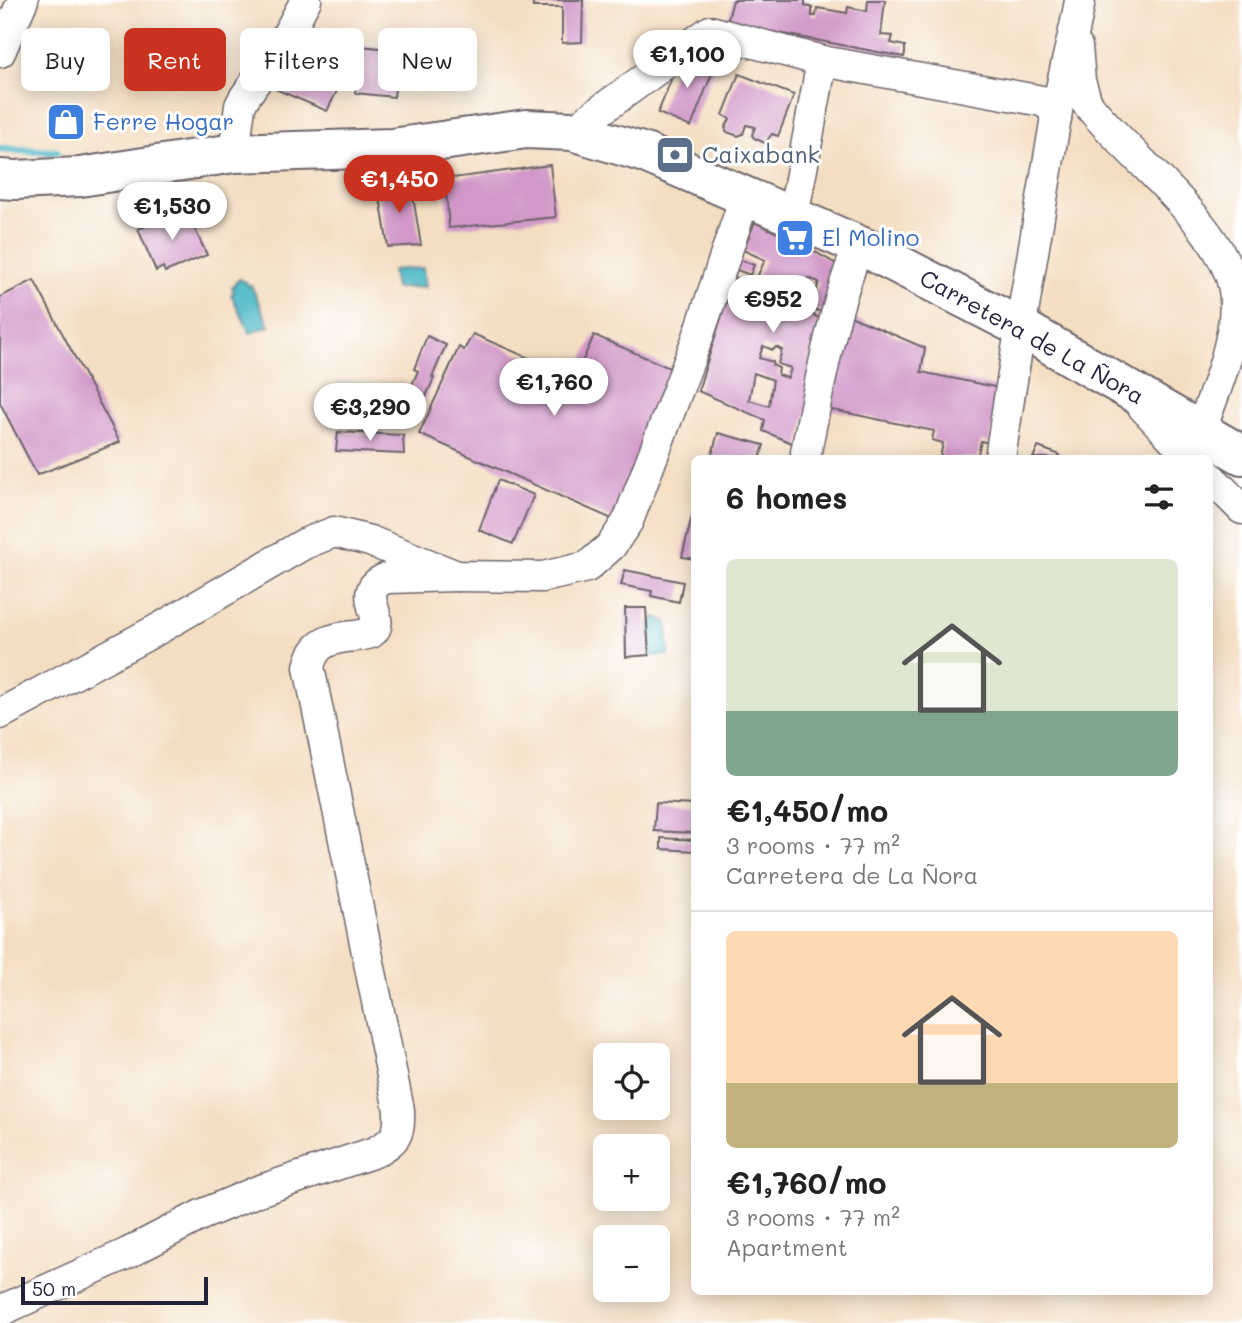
<!DOCTYPE html>
<meta charset="utf-8">
<style>
:root{--surface:#fff;--page:#f2f2f2;--text:#222;--muted:#767676;--line:#e0e0e0;--accent:#c8321e}
body{margin:0;font-family:Mali,sans-serif;background:var(--page);color:var(--text);height:100vh;display:flex;flex-direction:column;font-size:26px;white-space:nowrap}
*{box-sizing:border-box;margin:0}
p{font-size:23px;color:var(--muted)}
.icon{flex:none;width:38px;height:38px;fill:none;stroke:currentColor;stroke-width:2;stroke-linecap:round;stroke-linejoin:round}
.map{position:relative;flex:1;overflow:hidden}
.side{position:absolute;left:691px;top:455px;width:522px;height:840px;display:flex;flex-direction:column;background:var(--surface);border-radius:10px;box-shadow:0 4px 18px #0003}
.side>*{flex:none}
.banner{position:absolute;left:21px;top:28px;width:565px;height:63px;display:flex;gap:14px}
.fabs{position:absolute;left:593px;top:1043px;display:grid;gap:14px}
.fabs a{display:grid;place-items:center;width:77px;height:77px;border-radius:10px;background:var(--surface);box-shadow:0 4px 18px #0003;font-size:35px}
.scale{position:absolute;left:21px;bottom:18px;width:187px;box-sizing:border-box;padding-left:7px;border:4px solid #22223b;border-top:0;font-size:19px;line-height:24px;white-space:nowrap;color:#22223b;-webkit-text-stroke:5px #fff;paint-order:stroke}
.price{position:absolute;translate:-50% -60px;padding:0 16px;border-radius:24px;background:#fff;color:#222;font-size:23px;line-height:46px;filter:drop-shadow(0 2px 4px #0008)}
.price::after{content:'';position:absolute;left:50%;top:42px;width:21px;height:16px;margin-left:-10px;background:inherit;clip-path:polygon(0 0,100% 0,50% 100%)}
.price.on{background:var(--accent);color:#fff}
ul{padding:0;list-style:none}
li{display:grid;align-content:center;gap:14px;height:371px;padding:0 35px}
li+li{border-top:2px solid var(--line)}
li span{display:grid;place-items:center;height:217px;border-radius:10px;color:#555}
li>.icon{margin-inline-start:auto}
span .icon{width:126px;height:126px;fill:#fffc;stroke-width:1}
li b{font-size:30px}
h2{display:flex;justify-content:space-between;align-items:center;height:84px;padding:0 35px;font-size:30px}
.pill{padding:0 24px;border-radius:10px;background:var(--surface);box-shadow:0 4px 18px #0003;font-size:24px;line-height:63px}
.pill.on{background:var(--accent);color:#fff}
.map>svg:first-child{display:block}
.water{fill:#4bb8c6;stroke:#366d80;stroke-width:2}
.lines{fill:none;stroke-linecap:round;stroke-linejoin:round}
.stream{stroke:#4bb8c6;stroke-width:8}
.building{fill:#d198c8;fill-rule:evenodd}
.minor-casing{stroke:#6c646a;stroke-width:33}
.secondary-casing{stroke:#6c646a;stroke-width:42}
.minor{stroke:#fff;stroke-width:30}
.secondary{stroke:#fff;stroke-width:38}
.labels{text-anchor:middle;stroke-width:6;stroke-linejoin:round;paint-order:stroke}
.shop-label{font-size:23px;fill:#366cbe;stroke:#fff;text-anchor:start}
.service-label{font-size:23px;fill:#4e5e75;stroke:#fff;text-anchor:start}
.street-label{font-size:23px;fill:#22223b;stroke:#fff}
</style>
<div class="map">
<svg width="1242" height="1323" viewBox="0 0 1242 1323">
<rect width="100%" height="100%" fill="#fff"/>
<filter id="ink" filterUnits="userSpaceOnUse"><feTurbulence type="fractalNoise" baseFrequency=".0143" numOctaves="2"/><feDisplacementMap in="SourceGraphic" scale="14" xChannelSelector="R" yChannelSelector="G"/><feConvolveMatrix kernelMatrix="1 2 1 2 8 2 1 2 1" color-interpolation-filters="sRGB"/></filter>
<filter id="wash" filterUnits="userSpaceOnUse"><feTurbulence type="fractalNoise" baseFrequency=".00686" numOctaves="4" result="noise"/><feDisplacementMap in="SourceGraphic" scale="28" xChannelSelector="R" yChannelSelector="G"/><feGaussianBlur stdDeviation="1.57" result="paint"/><feColorMatrix in="noise" values="0 0 0 0 0 0 0 0 0 0 0 0 0 0 0 0 0 1.4 0 .05"/><feComposite in="paint" operator="in"/></filter>
<g filter="url(#wash)">
<rect width="100%" height="100%" fill="#f4dec2"/>
<g class="water">
<polygon points="423,268 425,287 395,288 392,270"/>
<polygon points="239,279 246,282 248,286 251,285 269,326 250,333 231,294 234,292 232,287"/>
<polygon points="656,617 667,622 669,655 651,656 650,624"/>
</g>
<g class="lines">
<polyline class="stream" points="0,149 57,152"/>
</g>
<g id="blocks">
<g class="building">
<polygon points="533,0 583,0 582,42 562,43 562,7 533,7"/>
<polygon points="733,0 805,0 805,5 812,8 812,16 816,16 817,8 847,13 848,7 867,11 868,0 885,0 881,35 893,36 891,43 905,46 905,54 904,57 727,23"/>
<polygon points="297,44 314,56 347,58 339,87 327,111 266,85"/>
<polygon points="360,46 400,50 394,97 355,93"/>
<polygon points="696,55 716,63 691,127 658,113 678,62 690,66"/>
<polygon points="739,74 794,95 778,136 772,134 765,143 754,138 752,135 755,127 746,125 743,134 738,136 727,132 725,128 730,119 723,115"/>
<polygon points="550,165 556,217 449,228 445,179"/>
<polygon points="411,184 421,245 388,247 378,185"/>
<polygon points="183,210 191,226 193,225 207,255 165,272 163,267 156,271 138,229"/>
<path d="M 755,222 L 810,249 L 843,268 L 829,315 L 811,308 L 809,313 L 827,322 L 799,446 L 763,431 L 765,420 L 698,391 L 734,277 L 753,286 L 765,260 L 743,250 ZM 808,278 L 819,282 L 813,301 L 801,295 ZM 763,346 L 773,350 L 776,347 L 782,350 L 778,364 L 791,368 L 788,378 L 778,375 L 779,368 L 772,365 L 773,362 L 759,358 ZM 754,373 L 773,380 L 769,406 L 749,400 Z"/>
<polygon points="739,259 754,265 750,275 734,269"/>
<polygon points="34,280 120,442 37,475 0,403 0,297"/>
<polygon points="848,315 925,348 921,372 1000,388 990,443 981,441 977,458 940,458 943,443 932,440 934,431 828,409"/>
<polygon points="473,334 575,378 594,335 679,372 622,504 619,503 612,519 419,434 459,347 464,350"/>
<polygon points="427,336 446,345 432,377 434,378 424,401 408,394 418,371 414,369"/>
<polygon points="338,432 403,435 404,454 336,451"/>
<polygon points="718,433 764,445 760,458 711,458"/>
<polygon points="1038,447 1060,455 1058,458 1033,458"/>
<polygon points="498,480 534,495 513,544 479,530"/>
<polygon points="694,508 695,508 695,559 682,557"/>
<polygon points="625,570 683,582 679,602 651,596 652,591 621,585"/>
<polygon points="625,608 646,608 649,655 626,657"/>
<polygon points="656,803 695,805 695,833 654,831"/>
<polygon points="661,838 695,840 695,851 661,849"/>
</g>
</g>
</g>
<g filter="url(#ink)">
<use href="#blocks" fill-opacity="0" stroke="#6c646a" stroke-width="2"/>
<g class="lines">
<g class="minor-casing">
<g id="minor">
<path d="M 1077,47 L 1080,81 L 1087,103 C 1127,157 1238,235 1235,304 C 1234,348 1215,391 1200,432"/>
<polyline points="0,52 23,0"/>
<polyline points="572,131 710,31 822,61 1042,101 1052,107 1056,119"/>
<polyline points="234,153 240,106 244,98 284,41 306,0"/>
<polyline points="793,217 822,61"/>
<polyline points="1143,407 1191,458"/>
<path d="M 806,452 C 820,382 832,312 859,245"/>
<path d="M 1000,458 C 1018,337 1039,216 1060,94 C 1066,62 1075,32 1080,0"/>
<polyline points="1209,476 1242,509"/>
<polyline points="0,714 160,628 304,544 334,532 370,541 457,576 543,577 587,567 611,546 628,521 698,337 745,197"/>
<path d="M 0,1311 L 128,1253 L 201,1215 L 258,1191 L 375,1152 C 396,1140 400,1136 399,1110 L 309,667 C 314,642 331,638 355,636 C 360,635 366,635 371,633 C 390,620 351,591 387,578 L 457,576"/>
</g>
</g>
<g class="secondary-casing">
<polyline id="secondary" points="0,179 15,180 80,177 234,153 392,148 526,129 572,131 645,153 872,251 1020,327 1242,455"/>
</g>
<use href="#minor" class="minor"/>
<use href="#secondary" class="secondary"/>
</g>
</g>
<defs>
<g id="shop-square" transform="scale(2.0125)"><rect x="-9" y="-9" width="18" height="18" rx="4" fill="#3f7fe0" stroke="#fff"/><path d="M-5-2.5h2.3a2.7 3.5 0 0 1 5.4 0H5L5.5 6h-11ZM-1.5-2.5h3a1.5 2.3 0 0 0-3 0Z" fill="#fff"/></g>
<g id="bank-square" transform="scale(2.0125)"><rect x="-9" y="-9" width="18" height="18" rx="4" fill="#5c6f8a" stroke="#fff"/><path d="M-6-4H6V4H-6ZM0-2.3a2.3 2.3 0 1 0 0 4.6a2.3 2.3 0 1 0 0-4.6Z" fill="#fff"/></g>
<g id="supermarket-square" transform="scale(2.0125)"><rect x="-9" y="-9" width="18" height="18" rx="4" fill="#3f7fe0" stroke="#fff"/><path d="M-6-5.5h2.5l.6 2H6L4.5 2H-2.5L-4.4-4H-6ZM-1.5 3.2a1.3 1.3 0 1 0 .1 0ZM3 3.2a1.3 1.3 0 1 0 .1 0Z" fill="#fff"/></g>
</defs>
<g fill-rule="evenodd">
<use href="#shop-square" x="66" y="122"/>
<use href="#bank-square" x="675" y="155"/>
<use href="#supermarket-square" x="795" y="238"/>
</g>
<g class="labels">
<g class="shop-label">
<text x="93" y="130">Ferre Hogar</text>
<text x="822" y="246">El Molino</text>
</g>
<g class="service-label">
<text x="702" y="163">Caixabank</text>
</g>
<g class="street-label">
<text transform="translate(1032 337) rotate(29)" y="8">Carretera de La Ñora</text>
</g>
</g>
</svg>
<div class="fabs">
<a><svg class="icon" aria-label="locate" viewBox="0 0 24 24"><circle cx="12" cy="12" r="6"/><path d="M12 2v4M12 18v4M2 12h4M18 12h4"/></svg></a>
<a>+</a>
<a>−</a>
</div>
<div class="scale">50 m</div>
<b class="price" style="left:687px;top:90px">€1,100</b>
<b class="price on" style="left:399px;top:215px">€1,450</b>
<b class="price" style="left:172px;top:242px">€1,530</b>
<b class="price" style="left:773px;top:335px">€952</b>
<b class="price" style="left:554px;top:418px">€1,760</b>
<b class="price" style="left:370px;top:443px">€3,290</b>
<div class="banner">
<a class="pill">Buy</a>
<a class="pill on">Rent</a>
<a class="pill">Filters</a>
<a class="pill">New</a>
</div>
<section class="side">
<h2>6 homes<svg class="icon" aria-label="filters" viewBox="0 0 24 24"><path d="M4 7h16M4 17h16"/><circle cx="9" cy="7" r="2"/><circle cx="15" cy="17" r="2"/></svg></h2>
<ul>
<li><span style="background:linear-gradient(#dfe7d0 70%,#7fa58c 0)"><svg class="icon" aria-label="home" viewBox="0 0 24 24"><path d="M3 11l9-7 9 7M6 9v11h12V9"/></svg></span><div><b>€1,450/mo</b><p>3 rooms · 77 m²</p><p>Carretera de La Ñora</p></div></li>
<li><span style="background:linear-gradient(#ffd9b3 70%,#c2b280 0)"><svg class="icon" aria-label="home" viewBox="0 0 24 24"><path d="M3 11l9-7 9 7M6 9v11h12V9"/></svg></span><div><b>€1,760/mo</b><p>3 rooms · 77 m²</p><p>Apartment</p></div></li>
</ul>
</section>
</div>
